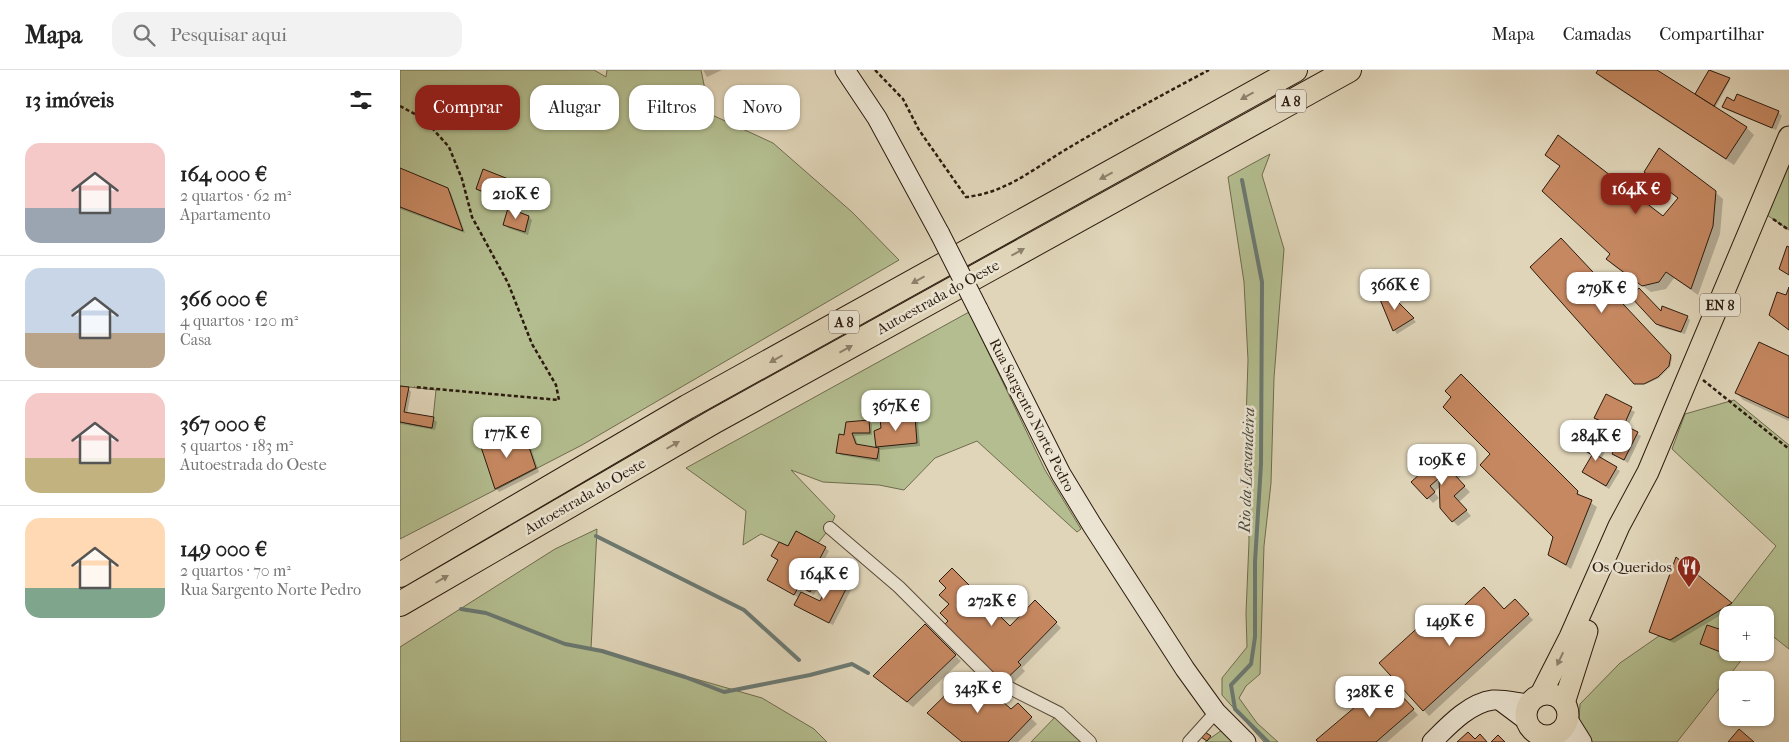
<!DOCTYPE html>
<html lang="pt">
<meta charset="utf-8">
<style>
:root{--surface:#fff;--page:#f2f2f2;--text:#222;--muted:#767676;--line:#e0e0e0;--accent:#8f2418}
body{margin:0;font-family:"IM FELL French Canon",serif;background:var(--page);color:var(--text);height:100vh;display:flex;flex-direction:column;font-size:19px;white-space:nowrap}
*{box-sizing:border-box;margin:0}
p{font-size:16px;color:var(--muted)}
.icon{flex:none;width:28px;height:28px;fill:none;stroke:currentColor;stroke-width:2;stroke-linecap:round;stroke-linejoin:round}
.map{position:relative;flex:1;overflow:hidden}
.panel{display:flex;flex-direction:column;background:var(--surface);width:400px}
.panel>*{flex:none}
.banner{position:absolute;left:15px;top:15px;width:475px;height:45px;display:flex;gap:10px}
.fabs{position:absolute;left:1319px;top:536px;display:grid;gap:10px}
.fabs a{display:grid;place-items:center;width:55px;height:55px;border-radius:10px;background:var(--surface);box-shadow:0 1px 4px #0004;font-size:25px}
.price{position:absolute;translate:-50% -42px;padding:0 11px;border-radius:10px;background:#fff;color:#222;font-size:16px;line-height:32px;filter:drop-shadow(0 1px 2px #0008)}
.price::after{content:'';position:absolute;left:50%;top:30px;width:15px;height:11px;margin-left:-8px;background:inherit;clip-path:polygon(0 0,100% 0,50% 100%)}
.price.selected{background:var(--accent);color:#fff}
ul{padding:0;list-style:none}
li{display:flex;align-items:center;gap:15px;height:125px;padding:0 25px}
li+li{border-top:1px solid var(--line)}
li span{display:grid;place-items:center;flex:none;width:140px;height:100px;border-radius:15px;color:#555}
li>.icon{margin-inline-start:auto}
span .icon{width:60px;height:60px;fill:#fffc;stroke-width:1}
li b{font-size:21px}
h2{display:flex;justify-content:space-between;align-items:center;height:60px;padding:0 25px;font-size:21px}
.tag{padding:0 18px;border-radius:15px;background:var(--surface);box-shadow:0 1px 4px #0004;font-size:18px;line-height:45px}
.tag.selected{background:var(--accent);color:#fff}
header{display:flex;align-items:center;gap:30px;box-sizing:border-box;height:70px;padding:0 25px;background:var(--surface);border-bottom:1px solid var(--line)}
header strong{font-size:24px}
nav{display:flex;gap:28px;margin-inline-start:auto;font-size:18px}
.search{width:350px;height:45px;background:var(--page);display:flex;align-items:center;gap:12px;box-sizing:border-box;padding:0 18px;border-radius:15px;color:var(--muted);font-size:19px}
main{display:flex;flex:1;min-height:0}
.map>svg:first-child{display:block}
.green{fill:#b3bd8f;stroke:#6f6c4e}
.shadow{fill:#0003}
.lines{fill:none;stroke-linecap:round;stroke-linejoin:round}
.stream{stroke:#6b7972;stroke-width:4}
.building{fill:#c68861;stroke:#2b1b0e}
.street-casing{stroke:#584a39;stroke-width:14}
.secondary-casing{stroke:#2b1b0e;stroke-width:21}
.primary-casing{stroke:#2b1b0e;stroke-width:23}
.highway-casing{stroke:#2b1b0e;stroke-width:26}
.path{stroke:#2b1b0e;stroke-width:2.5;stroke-dasharray:4 2.5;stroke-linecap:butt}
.street{stroke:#ebe4d2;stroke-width:12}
.secondary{stroke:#ebe4d2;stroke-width:19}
.primary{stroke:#e0d5b9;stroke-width:21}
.highway{stroke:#e0d5b9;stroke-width:24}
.secondary-bridge-casing{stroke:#2b1b0e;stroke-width:21;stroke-linecap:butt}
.secondary-bridge{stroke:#ebe4d2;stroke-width:19}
.oneway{fill:#8f816c}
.labels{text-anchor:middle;stroke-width:5;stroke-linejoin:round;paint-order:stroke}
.shield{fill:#ebe4d2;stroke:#655749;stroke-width:1}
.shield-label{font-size:14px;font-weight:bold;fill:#2b1b0e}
.street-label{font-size:15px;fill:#2b1b0e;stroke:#ebe4d2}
.poi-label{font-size:15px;fill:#2b1b0e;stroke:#ebe4d2;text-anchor:end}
.water-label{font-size:16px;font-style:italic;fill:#4b4a40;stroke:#ebe4d2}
</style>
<header>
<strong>Mapa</strong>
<div class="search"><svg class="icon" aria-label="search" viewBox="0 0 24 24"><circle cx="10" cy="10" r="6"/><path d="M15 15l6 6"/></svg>Pesquisar aqui</div>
<nav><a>Mapa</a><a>Camadas</a><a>Compartilhar</a></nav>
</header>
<main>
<section class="panel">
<h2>13 imóveis<svg class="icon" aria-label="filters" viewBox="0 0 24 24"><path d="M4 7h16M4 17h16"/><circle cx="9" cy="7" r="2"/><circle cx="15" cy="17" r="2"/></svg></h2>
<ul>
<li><span style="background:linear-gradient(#f6c9c9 65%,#9aa5b1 0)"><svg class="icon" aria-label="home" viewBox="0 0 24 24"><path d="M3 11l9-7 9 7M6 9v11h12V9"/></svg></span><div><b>164 000 €</b><p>2 quartos · 62 m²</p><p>Apartamento</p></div></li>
<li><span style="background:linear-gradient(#c9d6e8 65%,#b9a48a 0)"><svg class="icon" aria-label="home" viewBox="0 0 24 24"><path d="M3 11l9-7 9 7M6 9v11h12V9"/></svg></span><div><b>366 000 €</b><p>4 quartos · 120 m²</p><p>Casa</p></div></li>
<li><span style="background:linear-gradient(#f6c9c9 65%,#c2b280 0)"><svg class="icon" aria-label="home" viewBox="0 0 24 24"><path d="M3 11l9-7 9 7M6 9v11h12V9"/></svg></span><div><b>367 000 €</b><p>5 quartos · 183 m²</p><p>Autoestrada do Oeste</p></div></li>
<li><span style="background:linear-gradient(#ffd9b3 70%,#7fa58c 0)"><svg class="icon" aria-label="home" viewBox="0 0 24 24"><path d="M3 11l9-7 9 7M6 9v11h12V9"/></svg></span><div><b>149 000 €</b><p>2 quartos · 70 m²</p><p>Rua Sargento Norte Pedro</p></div></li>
</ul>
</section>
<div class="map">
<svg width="1389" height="672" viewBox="0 0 1389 672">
<rect width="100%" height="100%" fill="#e0d5b9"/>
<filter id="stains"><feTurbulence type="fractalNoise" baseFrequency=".004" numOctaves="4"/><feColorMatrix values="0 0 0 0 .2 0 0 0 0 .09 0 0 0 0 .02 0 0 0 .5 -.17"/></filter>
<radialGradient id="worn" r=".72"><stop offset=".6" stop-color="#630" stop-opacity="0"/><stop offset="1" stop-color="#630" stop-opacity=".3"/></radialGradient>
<g class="green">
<polygon points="0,0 194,0 206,7 207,0 301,0 310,44 373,73 452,142 499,190 182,375 0,469 0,352 32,358 36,320 0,316"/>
<polygon points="870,84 862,105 884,179 874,308 871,413 864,476 860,604 846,616 839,628 857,653 878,672 864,672 822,625 822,608 847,577 846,543 849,471 846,351 848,290 844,212 828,107"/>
<polygon points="1389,91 1389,160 1367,145"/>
<polygon points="569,242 645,400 681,459 677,462 577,371 535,388 504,420 479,415 423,412 391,400 435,446 430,458 418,473 396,461 388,476 361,464 343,475 346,441 286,398"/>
<polygon points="1334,330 1389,375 1389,579 1365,560 1365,545 1328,545 1328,582 1347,583 1277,672 1190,672 1179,650 1180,634 1220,593 1259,566 1271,570 1332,533 1376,476 1272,379 1285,344"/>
<polygon points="197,459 191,579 362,628 414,659 427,672 0,672 0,577 155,479"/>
<polygon points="659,643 690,672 631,672"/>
<polygon points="822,660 836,672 805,672"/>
</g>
<g class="shadow">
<polygon points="303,0 322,0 307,7"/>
<polygon points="1199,0 1254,0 1301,28 1297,24 1310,0 1330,10 1315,38 1347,58 1354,65 1334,95 1205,10 1198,3"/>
<polygon points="1338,25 1378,42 1382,46 1376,60 1327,40 1324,37 1335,32"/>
<polygon points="1147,85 1263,148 1279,129 1253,109 1315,122 1323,129 1320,164 1298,225 1274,208 1266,219 1251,222 1214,196 1207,189 1211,184 1161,97"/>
<polygon points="0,100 47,119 51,123 65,163 0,139"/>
<polygon points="125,117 129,120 124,139 77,119"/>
<polygon points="129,147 132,150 128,165 108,158 105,155"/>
<polygon points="1161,170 1272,288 1270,297 1259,308 1246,314 1237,314 1132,197"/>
<polygon points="987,222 1016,252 997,264 994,260"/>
<polygon points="1232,226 1261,243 1287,247 1290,250 1285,264 1260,257"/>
<polygon points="1389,287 1389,351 1343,330 1336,322"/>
<polygon points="1061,306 1182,427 1197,437 1171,499 1149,485 1155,467 1092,384 1053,327"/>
<polygon points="0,317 8,318 11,322 7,344 33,349 37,352 35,360 0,354"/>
<polygon points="1206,326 1235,342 1227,358 1241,366 1228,393 1213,384 1224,362 1196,347"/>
<polygon points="514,347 518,351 520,376 480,380 477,376"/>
<polygon points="468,351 472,354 472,365 455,366 458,376 480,380 480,392 441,385 437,382 445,366"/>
<polygon points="125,369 129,372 139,402 99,422 96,418"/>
<polygon points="1175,374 1202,379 1205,382 1201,389 1220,401 1209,419 1183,402 1193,385"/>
<polygon points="1047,391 1061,406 1058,410 1070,422 1059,432 1071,446 1058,456 1053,451 1040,417 1034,422 1039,428 1033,433 1013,412"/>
<polygon points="388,478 425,478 429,481 421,496 427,500 414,525 403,519 400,523 420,533 448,514 452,518 433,555 399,538 395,535 399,528 369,510 379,491 372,486"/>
<polygon points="1277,489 1334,537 1274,573 1251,562"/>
<polygon points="1115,531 1133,550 1029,646 981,593 1036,564 1105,541"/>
<polygon points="635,532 661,558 622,598 625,601 609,617 546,554 610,557"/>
<polygon points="525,556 561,591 513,637 474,606"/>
<polygon points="1302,574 1328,582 1342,582 1339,590"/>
<polygon points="992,617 1018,645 987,672 919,672"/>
<polygon points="618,635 637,654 618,672 562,672"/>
</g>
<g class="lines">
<g class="stream">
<polyline points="842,110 862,212 861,394 855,492 855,567 851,594 831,615 835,639 868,672"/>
<polyline points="196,466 344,540 399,590"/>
<polyline points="61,539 86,543 165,574 202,581 285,607 324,622 410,605 452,594 468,603"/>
</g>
</g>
<g class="building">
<polygon points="1198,0 1257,0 1347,57 1326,89 1196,3"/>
<polygon points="1309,0 1330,8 1314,36 1295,24"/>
<polygon points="1337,24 1379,41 1372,58 1322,37 1327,27 1334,31"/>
<polygon points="1158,65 1263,146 1278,128 1244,102 1259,78 1316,121 1313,156 1291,219 1266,202 1259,212 1242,216 1206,189 1210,184 1142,121 1160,96 1145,85"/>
<polygon points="0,98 48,118 63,161 0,137"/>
<polygon points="83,99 126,116 121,137 76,119"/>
<polygon points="108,138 129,146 125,162 103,155"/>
<polygon points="1161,168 1271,285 1269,296 1258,307 1244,314 1234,314 1130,197"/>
<polygon points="1387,176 1389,177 1389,205 1379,199"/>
<polygon points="1389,217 1389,260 1369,245 1377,222 1386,225"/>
<polygon points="1239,218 1261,241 1262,236 1288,246 1281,262 1256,254 1230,226"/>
<polygon points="987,221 1014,248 993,261 979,227"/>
<polygon points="1359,272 1389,286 1389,348 1335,323"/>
<polygon points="1061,304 1178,421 1177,424 1192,430 1166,495 1148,485 1153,467 1080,395 1090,384 1043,337 1051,327 1045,321"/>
<polygon points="0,316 9,317 4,342 34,347 32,358 0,352"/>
<polygon points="1206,324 1232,337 1224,355 1238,362 1224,390 1212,384 1223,361 1194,348"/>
<polygon points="515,346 517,373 476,377 474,361 481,358 480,349"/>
<polygon points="469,350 470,363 452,363 456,374 479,378 477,389 436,383 439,364 444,365 446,352"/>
<polygon points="1179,364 1202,378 1198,386 1217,397 1206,416 1182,402 1192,385 1174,374"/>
<polygon points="78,368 126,368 136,398 95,419"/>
<polygon points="1042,384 1056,400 1054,404 1065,416 1054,426 1067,440 1052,452 1040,438 1039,408 1030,416 1035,422 1027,429 1011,412"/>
<polygon points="396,461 426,477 418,492 425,496 410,522 399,516 394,525 367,510 378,490 371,486 379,472 388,476"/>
<polygon points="1276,487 1332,533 1270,570 1249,562"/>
<polygon points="552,498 610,556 635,530 657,552 618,592 621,595 603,612 545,554 548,551 540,543 549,534 539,525 546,518 539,511"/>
<polygon points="433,505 449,513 429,553 394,535 401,522 420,531"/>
<polygon points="1084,517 1104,539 1115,529 1129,544 1023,641 979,593 1025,551 1035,563"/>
<polygon points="525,554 556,585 507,632 473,606"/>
<polygon points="1307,555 1328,562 1328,582 1338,582 1336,588 1300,574"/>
<polygon points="569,602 611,639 618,633 632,647 608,672 562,672 527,643"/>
<polygon points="987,610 1014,639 976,672 918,672 916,670"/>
<polygon points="1339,659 1354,672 1328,672"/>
<polygon points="805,662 811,666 807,671 801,667"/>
<polygon points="1068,662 1075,669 1080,664 1087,672 1057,672"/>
<polygon points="1098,665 1105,672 1091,672"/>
</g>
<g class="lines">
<g class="street-casing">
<g id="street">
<polyline points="430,458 499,517 590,608 659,643 690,672"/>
<polyline points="789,672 816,642"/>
</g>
</g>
<g class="secondary-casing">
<g id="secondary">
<polyline points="445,0 477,48 540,164"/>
<polyline points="578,239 661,404 692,455 785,599 816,642 846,672"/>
<polyline points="1102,632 1126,650"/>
<polyline points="1167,648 1182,672"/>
<polyline points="1156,663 1181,672"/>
<path d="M 1032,672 C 1048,656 1069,633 1093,630 C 1104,629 1117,633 1128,634"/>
</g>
</g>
<g class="primary-casing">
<g id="primary">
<polyline points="1141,624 1170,567 1219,456 1248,402 1389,67"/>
<circle cx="1147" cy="645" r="21"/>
<polyline points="1164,633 1187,561"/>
</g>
</g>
<g class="highway-casing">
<g id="highway">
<polyline points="0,505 287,337 895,0"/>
<polyline points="0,534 313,352 949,0"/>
</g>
</g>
<g class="path">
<path d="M 475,0 L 503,29 L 519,60 L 566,127 C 605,123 632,100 665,80 C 712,52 760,26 809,0"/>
<polyline points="0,36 24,49 49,77 62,109 72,147 108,213 132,274 156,315 159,330 14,317"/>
<polyline points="1373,149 1389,160"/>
<polyline points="1303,310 1389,379"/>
</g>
<use href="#street" class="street"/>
<use href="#secondary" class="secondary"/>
<use href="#primary" class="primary"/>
<use href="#highway" class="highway"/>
<g class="secondary-bridge-casing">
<polyline id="secondary-bridge" points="540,164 578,239"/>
</g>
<use href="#secondary-bridge" class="secondary-bridge"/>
</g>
<defs><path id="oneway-solid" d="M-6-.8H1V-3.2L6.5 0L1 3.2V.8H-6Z" transform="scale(1.25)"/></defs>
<g class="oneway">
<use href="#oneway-solid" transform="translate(847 26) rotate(151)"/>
<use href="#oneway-solid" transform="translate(706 106) rotate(152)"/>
<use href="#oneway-solid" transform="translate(618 182) rotate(-29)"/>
<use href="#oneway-solid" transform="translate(518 210) rotate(151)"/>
<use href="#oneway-solid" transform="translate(446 279) rotate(-29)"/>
<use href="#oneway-solid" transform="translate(376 289) rotate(151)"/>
<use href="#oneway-solid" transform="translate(273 375) rotate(-30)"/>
<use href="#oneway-solid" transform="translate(42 509) rotate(-30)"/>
<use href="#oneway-solid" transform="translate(1160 589) rotate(115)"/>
</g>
<defs>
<g id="restaurant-pin" transform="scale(1.25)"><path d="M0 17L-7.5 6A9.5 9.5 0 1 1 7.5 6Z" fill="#8f2418" stroke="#ebe4d2"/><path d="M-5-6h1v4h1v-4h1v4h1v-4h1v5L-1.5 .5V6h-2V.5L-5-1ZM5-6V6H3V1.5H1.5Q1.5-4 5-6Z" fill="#fff"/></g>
</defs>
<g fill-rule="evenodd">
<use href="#restaurant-pin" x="1289" y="497"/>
</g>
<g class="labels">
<g class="shield">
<rect x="876" y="19.5" width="30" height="23" rx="4"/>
<rect x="1300" y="223.5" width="40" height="23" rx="4"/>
<rect x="429" y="240.5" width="30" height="23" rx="4"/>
</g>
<g class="shield-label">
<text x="891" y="36">A 8</text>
<text x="1320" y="240">EN 8</text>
<text x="444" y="257">A 8</text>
</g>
<g class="street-label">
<text transform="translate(538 227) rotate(-29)" y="5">Autoestrada do Oeste</text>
<text transform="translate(632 345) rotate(63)" y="5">Rua Sargento Norte Pedro</text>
<text transform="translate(185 426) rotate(-30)" y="5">Autoestrada do Oeste</text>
</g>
<g class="poi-label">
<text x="1272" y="502">Os Queridos</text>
</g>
<g class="water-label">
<text transform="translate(846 400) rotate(-88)" y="6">Rio da Lavandeira</text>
</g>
</g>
<rect width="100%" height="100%" filter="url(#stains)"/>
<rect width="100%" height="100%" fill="url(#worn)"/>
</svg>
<div class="fabs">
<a>+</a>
<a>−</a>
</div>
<b class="price selected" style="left:1236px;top:145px">164K €</b>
<b class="price" style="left:116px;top:150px">210K €</b>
<b class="price" style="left:995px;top:241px">366K €</b>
<b class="price" style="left:1202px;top:244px">279K €</b>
<b class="price" style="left:496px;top:362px">367K €</b>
<b class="price" style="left:107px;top:389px">177K €</b>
<b class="price" style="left:1196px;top:392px">284K €</b>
<b class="price" style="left:1042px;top:416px">109K €</b>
<b class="price" style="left:424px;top:530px">164K €</b>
<b class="price" style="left:592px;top:557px">272K €</b>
<b class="price" style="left:1050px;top:577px">149K €</b>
<b class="price" style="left:578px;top:644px">343K €</b>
<b class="price" style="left:970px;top:648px">328K €</b>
<div class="banner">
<a class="tag selected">Comprar</a>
<a class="tag">Alugar</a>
<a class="tag">Filtros</a>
<a class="tag">Novo</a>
</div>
</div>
</main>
